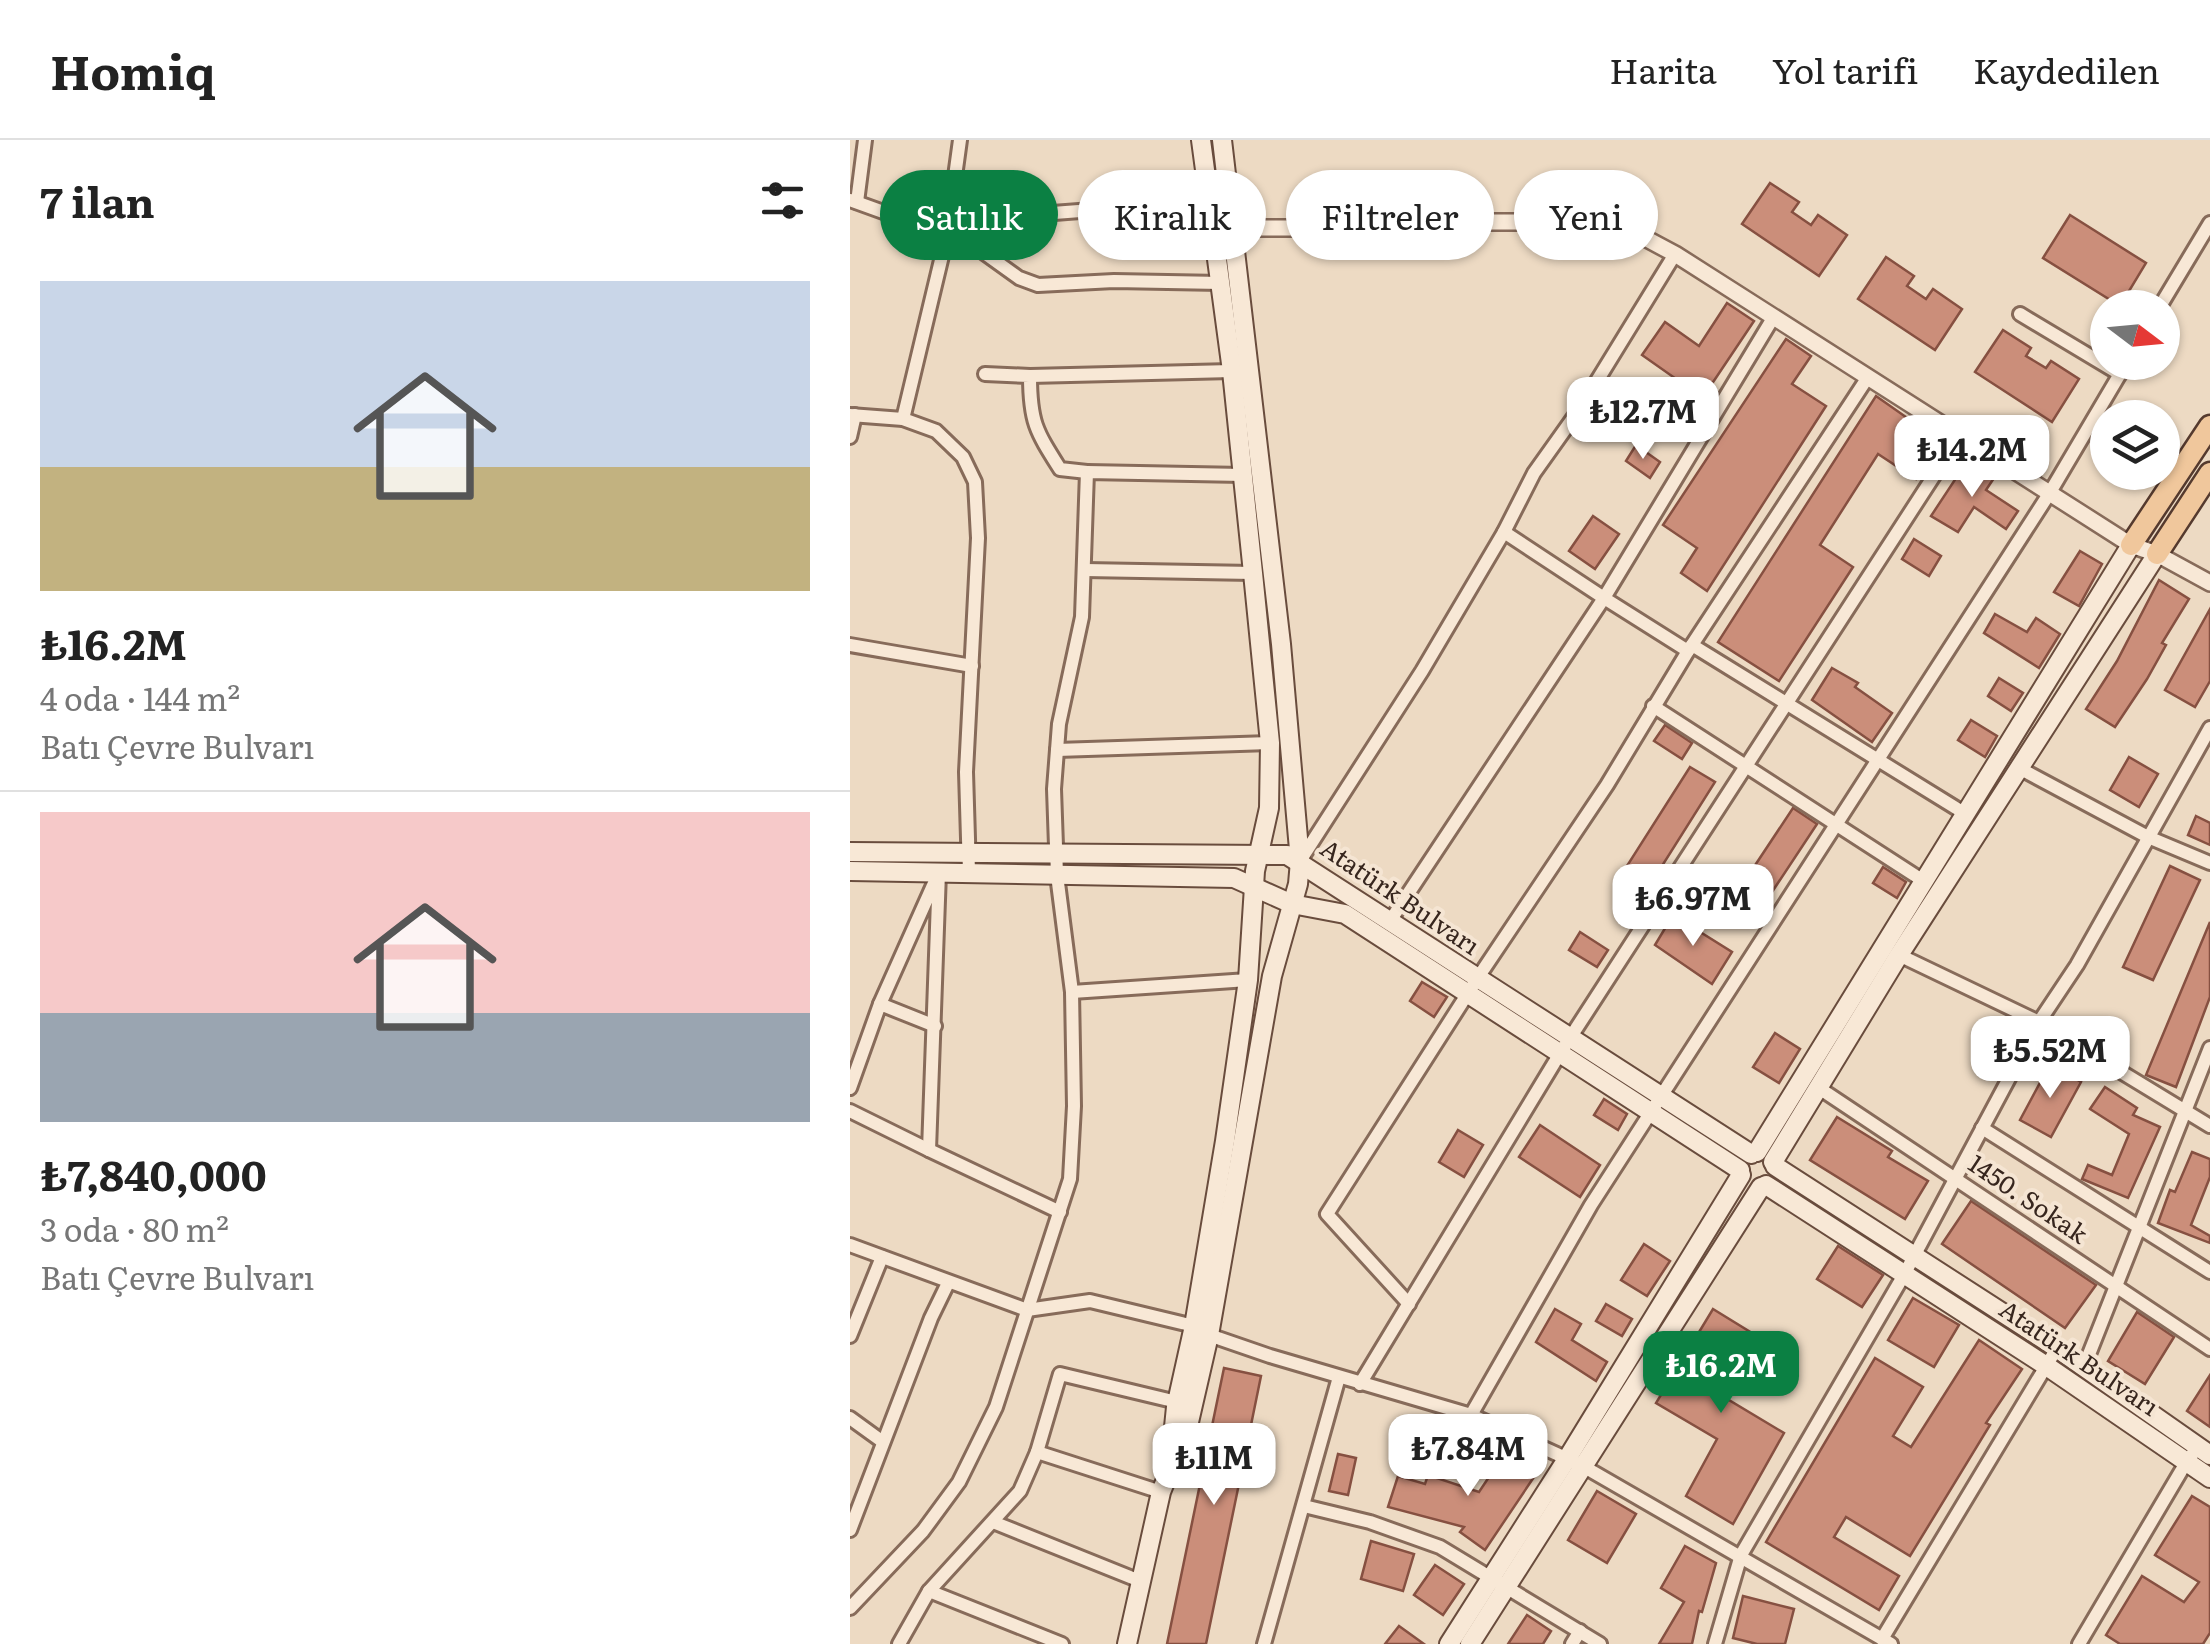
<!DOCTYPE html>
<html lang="tr">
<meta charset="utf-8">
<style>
:root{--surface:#fff;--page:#f2f2f2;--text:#222;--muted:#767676;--line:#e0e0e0;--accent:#0b8043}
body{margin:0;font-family:Literata,serif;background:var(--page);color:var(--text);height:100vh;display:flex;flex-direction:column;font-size:38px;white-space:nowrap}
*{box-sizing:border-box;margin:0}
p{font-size:32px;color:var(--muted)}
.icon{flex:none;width:55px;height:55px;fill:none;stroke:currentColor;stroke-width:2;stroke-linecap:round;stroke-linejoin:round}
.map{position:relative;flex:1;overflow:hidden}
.sheet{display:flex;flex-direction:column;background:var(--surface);width:850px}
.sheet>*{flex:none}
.top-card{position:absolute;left:30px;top:30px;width:950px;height:90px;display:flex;gap:20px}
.needle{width:65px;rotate:106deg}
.buttons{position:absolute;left:1240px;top:150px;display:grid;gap:20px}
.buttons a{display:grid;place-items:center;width:90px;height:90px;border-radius:50%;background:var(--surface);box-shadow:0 2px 8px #0004;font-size:50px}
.price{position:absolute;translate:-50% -85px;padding:0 22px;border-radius:20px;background:#fff;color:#222;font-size:32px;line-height:65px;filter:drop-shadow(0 2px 5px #0008)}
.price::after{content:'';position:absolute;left:50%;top:60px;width:30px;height:22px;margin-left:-15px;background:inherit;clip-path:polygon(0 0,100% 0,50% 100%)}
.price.selected{background:var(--accent);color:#fff}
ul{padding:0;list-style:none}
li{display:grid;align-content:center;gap:20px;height:530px;padding:0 40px}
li+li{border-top:2px solid var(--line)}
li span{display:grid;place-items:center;height:310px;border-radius:0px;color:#555}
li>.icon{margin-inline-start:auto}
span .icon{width:180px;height:180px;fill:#fffc;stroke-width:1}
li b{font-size:42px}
h2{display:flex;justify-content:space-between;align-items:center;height:120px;padding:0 40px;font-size:42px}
.pill{padding:0 35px;border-radius:45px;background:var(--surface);box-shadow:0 2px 8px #0004;font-size:35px;line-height:90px}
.pill.selected{background:var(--accent);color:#fff}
header{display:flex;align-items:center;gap:60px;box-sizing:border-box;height:140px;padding:0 50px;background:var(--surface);border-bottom:2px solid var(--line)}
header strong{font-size:48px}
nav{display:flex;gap:55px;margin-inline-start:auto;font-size:35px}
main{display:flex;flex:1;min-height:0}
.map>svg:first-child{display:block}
.building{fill:#cb8e7a;stroke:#865041;stroke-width:2.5}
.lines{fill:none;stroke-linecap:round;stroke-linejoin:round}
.minor-casing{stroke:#876b5a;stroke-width:18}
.tertiary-casing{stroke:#876b5a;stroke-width:20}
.secondary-casing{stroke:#694c3d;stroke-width:22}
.primary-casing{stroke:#553a2e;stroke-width:25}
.minor{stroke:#f8e8d6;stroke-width:12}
.tertiary{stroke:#f8e8d6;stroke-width:15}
.secondary{stroke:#f8e8d6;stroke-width:18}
.primary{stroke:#f0c79c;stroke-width:20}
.labels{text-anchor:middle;stroke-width:8;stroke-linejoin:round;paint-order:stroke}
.street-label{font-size:25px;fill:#37261e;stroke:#f5e5d3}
</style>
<header>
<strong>Homiq</strong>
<nav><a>Harita</a><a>Yol tarifi</a><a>Kaydedilen</a></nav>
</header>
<main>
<section class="sheet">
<h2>7 ilan<svg class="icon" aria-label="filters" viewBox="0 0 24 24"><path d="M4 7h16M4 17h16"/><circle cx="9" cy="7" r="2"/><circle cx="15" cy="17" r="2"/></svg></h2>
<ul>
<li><span style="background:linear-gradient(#c9d6e8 60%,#c2b280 0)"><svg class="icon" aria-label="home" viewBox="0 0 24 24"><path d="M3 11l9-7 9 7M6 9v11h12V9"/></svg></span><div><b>₺16.2M</b><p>4 oda · 144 m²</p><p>Batı Çevre Bulvarı</p></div></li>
<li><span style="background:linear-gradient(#f6c9c9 65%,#9aa5b1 0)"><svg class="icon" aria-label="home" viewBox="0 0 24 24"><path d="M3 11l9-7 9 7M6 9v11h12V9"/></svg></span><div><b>₺7,840,000</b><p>3 oda · 80 m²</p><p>Batı Çevre Bulvarı</p></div></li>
</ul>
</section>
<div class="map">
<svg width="1360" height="1504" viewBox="0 0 1360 1504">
<rect width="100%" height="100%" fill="#eddac3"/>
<g class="building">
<polygon points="920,43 949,62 942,72 961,85 968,75 997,95 969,136 892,84"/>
<polygon points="1220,75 1296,123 1270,166 1193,118"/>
<polygon points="1036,117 1064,136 1057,146 1076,159 1083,149 1112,169 1085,210 1008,159"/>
<polygon points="877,163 904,181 837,281 813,264 829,241 792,215 815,182 849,206"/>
<polygon points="1153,190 1181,208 1176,216 1196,228 1201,221 1229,239 1202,282 1125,232"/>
<polygon points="936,199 961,216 942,244 976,266 857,451 831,433 847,408 813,385"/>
<polygon points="1026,256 1090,301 1066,339 1028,314 970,405 1003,427 929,541 868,502"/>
<polygon points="786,305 810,322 800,338 776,321"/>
<polygon points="1118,320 1144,338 1136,350 1168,371 1156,389 1124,367 1108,392 1081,376"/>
<polygon points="743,376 769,394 745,429 719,411"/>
<polygon points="1064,399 1091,416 1079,436 1052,419"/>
<polygon points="1230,411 1252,424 1229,466 1204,452"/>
<polygon points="1309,440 1339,459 1312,503 1316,505 1297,539 1265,587 1236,569 1267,521"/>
<polygon points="1360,469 1360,541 1345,567 1315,550"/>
<polygon points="1145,474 1177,492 1186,478 1210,494 1189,528 1134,493"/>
<polygon points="982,528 1008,543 1005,547 1042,573 1022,602 962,560"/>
<polygon points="1149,538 1173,553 1161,571 1138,556"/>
<polygon points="1121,580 1147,596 1135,617 1108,600"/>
<polygon points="815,585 842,603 832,619 804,601"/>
<polygon points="1279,617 1308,634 1289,667 1260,650"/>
<polygon points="840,627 865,642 800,745 775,729"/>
<polygon points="943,668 967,684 918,758 894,742"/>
<polygon points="1346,676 1360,683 1360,705 1338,695"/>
<polygon points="1320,726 1350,740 1303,840 1273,827"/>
<polygon points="1033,727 1056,742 1047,758 1023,743"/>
<polygon points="823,775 882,812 862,844 805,805"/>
<polygon points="1360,782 1360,857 1326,947 1296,935"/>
<polygon points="730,792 758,810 747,827 719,810"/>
<polygon points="572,842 597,857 584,877 560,861"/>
<polygon points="925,893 950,909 929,943 903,927"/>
<polygon points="1200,924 1231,942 1201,997 1170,980"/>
<polygon points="1255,947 1287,968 1283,975 1310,987 1278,1058 1232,1039 1238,1025 1262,1035 1279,994 1240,969"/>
<polygon points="754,959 777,974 768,990 744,975"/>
<polygon points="987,977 1042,1011 1038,1017 1078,1041 1055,1079 960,1020"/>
<polygon points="690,985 750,1025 730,1057 669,1017"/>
<polygon points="608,990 633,1005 614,1037 589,1022"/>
<polygon points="1342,1012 1360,1019 1360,1037 1341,1085 1360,1096 1360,1103 1308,1083 1320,1050 1325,1052"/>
<polygon points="1121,1061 1246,1145 1215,1188 1092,1104"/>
<polygon points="794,1104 820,1121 797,1156 771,1140"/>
<polygon points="988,1106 1033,1135 1012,1167 967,1139"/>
<polygon points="1063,1158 1109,1185 1084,1227 1038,1200"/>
<polygon points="756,1164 782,1179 772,1196 746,1181"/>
<polygon points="705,1169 731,1184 722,1200 757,1222 746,1241 686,1202"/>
<polygon points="863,1169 910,1198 874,1257 934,1293 883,1384 836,1356 867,1299 806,1263"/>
<polygon points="1287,1172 1324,1197 1295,1244 1258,1221"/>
<polygon points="1129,1200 1172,1229 1136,1283 1140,1285 1060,1416 996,1377 984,1397 1049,1436 1029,1470 916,1402 1025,1218 1073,1247 1043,1296 1061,1307"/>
<polygon points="374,1228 411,1236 391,1334 356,1504 317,1504"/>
<polygon points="1360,1235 1360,1287 1337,1271"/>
<polygon points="657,1310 688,1331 635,1410 610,1392 614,1387 538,1367 548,1336 575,1344 578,1335 629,1352"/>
<polygon points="488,1314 506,1318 498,1355 479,1351"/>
<polygon points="747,1351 786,1374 757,1423 718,1400"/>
<polygon points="1342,1356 1360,1367 1360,1493 1353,1504 1270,1504 1256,1495 1292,1436 1334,1462 1349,1442 1305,1415"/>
<polygon points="521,1401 564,1414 553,1451 511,1439"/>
<polygon points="835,1406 866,1423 852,1472 849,1471 842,1504 809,1504 834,1462 811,1448"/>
<polygon points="585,1425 614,1444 593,1475 564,1455"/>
<polygon points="893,1456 944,1469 935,1504 907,1504 883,1498"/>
<polygon points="677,1475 701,1491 693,1504 658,1504"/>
<polygon points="549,1486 574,1504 535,1504"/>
</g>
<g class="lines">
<g class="minor-casing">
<g id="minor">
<polyline points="0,60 97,95 130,110 169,138 188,145 264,141 371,143"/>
<polyline points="7,62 15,0"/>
<polyline points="99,81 360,61"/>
<polyline points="1309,168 1360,83"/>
<polyline points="1170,174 1270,234"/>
<path d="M 135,234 L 180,236 C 180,282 186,291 210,329 L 237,332"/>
<polyline points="180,236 382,231"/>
<polyline points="0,275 53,279 86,291 113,317 125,342 128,398 116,632 119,732"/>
<polyline points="53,279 97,95 110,0"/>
<polyline points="0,297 5,275"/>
<polyline points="654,392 684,333 731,267 825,114"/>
<polyline points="235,430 403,433"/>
<polyline points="0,505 122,526"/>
<polyline points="842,505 1114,673"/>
<polyline points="838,511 754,458 923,178"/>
<polyline points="803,566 1072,740"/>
<polyline points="207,610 420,603"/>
<polyline points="1169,628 1298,697 1360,723"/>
<polyline points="450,721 572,531 654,392 754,458 540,781"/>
<polyline points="1049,815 1189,882 1360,986"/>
<polyline points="222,852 398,840"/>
<polyline points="30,864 89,732 79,1010 210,1072"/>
<polyline points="0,948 30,864 85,886"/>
<polyline points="969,948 1360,1209"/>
<polyline points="0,971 79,1010"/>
<polyline points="1132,988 1360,1132"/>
<polyline points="0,1105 177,1170 240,1161 344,1186 359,1195 420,1216 621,1275 731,1325 1041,1504"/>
<polyline points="559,1164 477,1074 627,839 757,645 838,511 1018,237"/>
<polyline points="0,1196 32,1117"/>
<polyline points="1234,1227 1360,908"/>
<polyline points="510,1244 709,915 1109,297"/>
<polyline points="621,1275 741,1065 1199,354 1277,222"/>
<polyline points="0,1278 33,1302"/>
<polyline points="187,1312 210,1234 327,1262"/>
<polyline points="454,1366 520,1382 590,1407 750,1504"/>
<polyline points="143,1382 290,1441"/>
<polyline points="0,1390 81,1178 98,1143"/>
<polyline points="79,1451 212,1504"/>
<polyline points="0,1468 73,1391 109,1342 146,1267 220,1039 224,966 222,852 207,735 204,649 209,584 232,477 237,332 393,335"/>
<polyline points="1032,1499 1207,1208"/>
<polyline points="49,1504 79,1451 170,1351 187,1312 311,1352"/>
<polyline points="414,1504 489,1237"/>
<polyline points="722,1504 730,1491"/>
<polyline points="865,1504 891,1415 1055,1133 1189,882 1227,825 1360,588"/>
<polyline points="1229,1504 1337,1321 1348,1307"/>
</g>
</g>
<g class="tertiary-casing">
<polyline id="tertiary" points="373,88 485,88 580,82 742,82 795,98 825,114 1281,405 1307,414 1360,443"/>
</g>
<g class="secondary-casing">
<g id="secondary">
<polyline points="0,712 437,715 901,1014"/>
<polyline points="0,731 384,738 442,764 495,774 890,1030"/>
<polyline points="907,1012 1281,405"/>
<polyline points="923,1022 1049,815 1307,414"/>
<polyline points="925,1026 1207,1208 1360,1315"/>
<polyline points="916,1045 1198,1227 1360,1338"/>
<polyline points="322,1307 326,1267 344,1186 375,1001 398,840 405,731 419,668 420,603 403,433 382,231 351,0"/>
<polyline points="277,1504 311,1352 339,1282 359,1195 422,836 448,744 450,721 431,504 372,0"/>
<polyline points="599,1504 717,1319 891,1035"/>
<polyline points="620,1504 911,1047"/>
</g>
</g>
<g class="primary-casing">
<g id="primary">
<polyline points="1281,405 1360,286"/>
<polyline points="1307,414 1360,333"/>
</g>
</g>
<use href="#minor" class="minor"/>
<use href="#tertiary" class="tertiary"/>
<use href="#secondary" class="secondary"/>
<use href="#primary" class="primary"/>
</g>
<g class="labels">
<g class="street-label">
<text transform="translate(550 757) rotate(34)" y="9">Atatürk Bulvarı</text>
<text transform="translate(1178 1059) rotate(34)" y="9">1450. Sokak</text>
<text transform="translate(1229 1218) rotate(34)" y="9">Atatürk Bulvarı</text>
</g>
</g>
</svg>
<div class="buttons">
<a><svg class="needle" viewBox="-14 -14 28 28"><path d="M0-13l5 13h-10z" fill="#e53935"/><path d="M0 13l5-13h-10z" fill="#767676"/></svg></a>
<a><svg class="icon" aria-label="layers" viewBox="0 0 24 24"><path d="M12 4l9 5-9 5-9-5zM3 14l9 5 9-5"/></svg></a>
</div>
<b class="price" style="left:793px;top:322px">₺12.7M</b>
<b class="price" style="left:1122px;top:360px">₺14.2M</b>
<b class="price" style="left:843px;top:809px">₺6.97M</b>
<b class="price" style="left:1200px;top:961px">₺5.52M</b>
<b class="price selected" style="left:871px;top:1276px">₺16.2M</b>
<b class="price" style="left:618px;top:1359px">₺7.84M</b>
<b class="price" style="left:364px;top:1368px">₺11M</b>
<div class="top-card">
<a class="pill selected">Satılık</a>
<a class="pill">Kiralık</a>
<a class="pill">Filtreler</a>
<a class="pill">Yeni</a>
</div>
</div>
</main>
